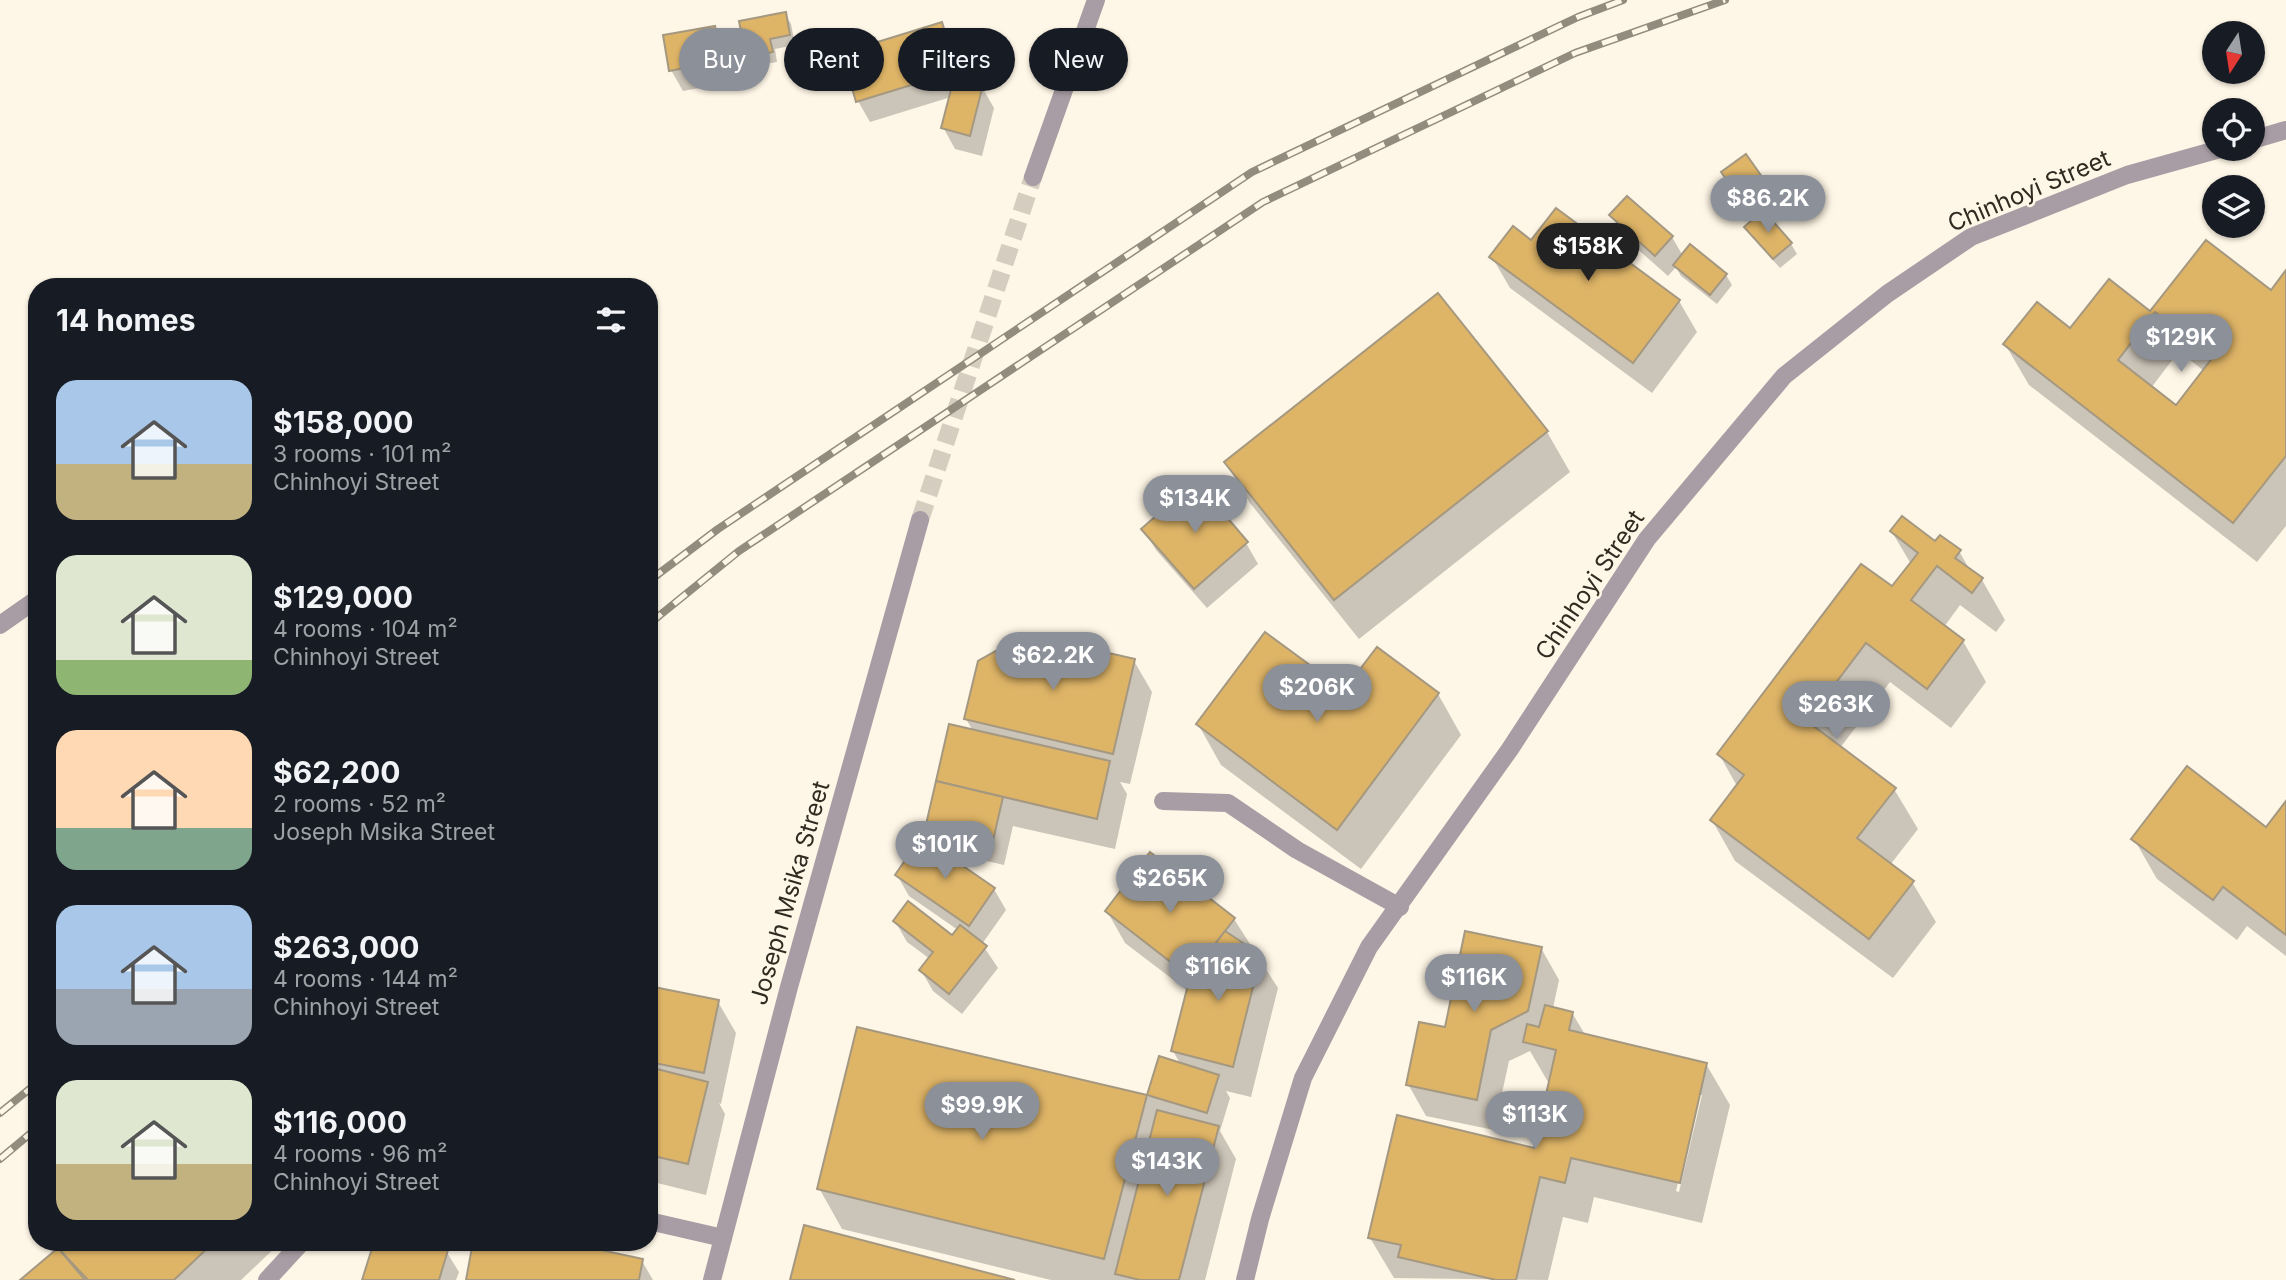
<!DOCTYPE html>
<meta charset="utf-8">
<style>
:root{--surface:#171b24;--page:#20242c;--text:#f1f3f6;--muted:#9ea1a6;--accent:#8c9099}
body{margin:0;font-family:Inter,sans-serif;background:var(--page);color:var(--text);height:100vh;display:flex;flex-direction:column;font-size:26px;white-space:nowrap}
*{box-sizing:border-box;margin:0}
p{font-size:23px;color:var(--muted)}
.icon{flex:none;width:38px;height:38px;fill:none;stroke:currentColor;stroke-width:2;stroke-linecap:round;stroke-linejoin:round}
.map{position:relative;flex:1;overflow:hidden}
.drawer{position:absolute;left:28px;top:278px;width:630px;height:973px;display:flex;flex-direction:column;background:var(--surface);border-radius:28px;box-shadow:0 2px 5px #0004}
.drawer>*{flex:none}
.banner{position:absolute;left:679px;top:28px;width:665px;height:63px;display:flex;gap:14px}
.needle{width:46px;rotate:192deg}
.tools{position:absolute;left:2202px;top:21px;display:grid;gap:14px}
.tools a{display:grid;place-items:center;width:63px;height:63px;border-radius:50%;background:var(--surface);box-shadow:0 2px 5px #0004;font-size:35px}
.price{position:absolute;translate:-50% -60px;padding:0 16px;border-radius:24px;background:var(--accent);color:#fff;font-size:23px;line-height:46px;filter:drop-shadow(0 2px 4px #0008)}
.price::after{content:'';position:absolute;left:50%;top:42px;width:21px;height:16px;margin-left:-10px;background:inherit;clip-path:polygon(0 0,100% 0,50% 100%)}
.price.on{background:#222;color:#fff}
ul{padding:0;list-style:none}
li{display:flex;align-items:center;gap:21px;height:175px;padding:0 28px}
li span{display:grid;place-items:center;flex:none;width:196px;height:140px;border-radius:21px;color:#555}
li>.icon{margin-inline-start:auto}
span .icon{width:84px;height:84px;fill:#fffc;stroke-width:1}
li b{font-size:30px}
h2{display:flex;justify-content:space-between;align-items:center;height:84px;padding:0 28px;font-size:30px}
.tag{padding:0 24px;border-radius:32px;background:var(--surface);box-shadow:0 2px 5px #0004;font-size:24px;line-height:63px}
.tag.on{background:var(--accent);color:#fff}
.map>svg:first-child{display:block}
.shadow{fill:#0003;fill-rule:evenodd}
.building{fill:#deb467;stroke:#a59881;stroke-width:2;fill-rule:evenodd}
.lines{fill:none;stroke-linecap:round;stroke-linejoin:round}
.tertiary-tunnel{stroke:#d5cdbf;stroke-width:18;stroke-dasharray:18 9;stroke-linecap:butt}
.service{stroke:#a89da4;stroke-width:18}
.minor{stroke:#a89da4;stroke-width:18}
.tertiary{stroke:#a89da4;stroke-width:18}
.rail-casing{stroke:#928c7f;stroke-width:8}
.rail{stroke:#fef6e6;stroke-width:5;stroke-dasharray:16;stroke-linecap:butt}
.labels{text-anchor:middle;stroke-width:5;stroke-linejoin:round;paint-order:stroke}
.street-label{font-size:24px;fill:#302b21;stroke:#fef6e6}
</style>
<div class="map">
<svg width="2286" height="1280" viewBox="0 0 2286 1280">
<rect width="100%" height="100%" fill="#fef6e6"/>
<g class="shadow">
<polygon points="785,14 791,24 795,45 775,49 777,62 754,66 748,56"/>
<polygon points="941,24 953,45 965,82 982,87 994,108 982,156 955,149 943,127 951,97 870,122 858,101"/>
<polygon points="714,28 726,49 732,82 683,91 671,70"/>
<polygon points="1729,182 1770,192 1776,201 1762,212 1791,244 1797,254 1780,268 1752,237 1747,227 1756,219"/>
<polygon points="1612,216 1672,237 1683,256 1726,275 1732,285 1717,304 1681,276 1676,267 1668,276 1624,237"/>
<path d="M 2206,242 L 2271,292 L 2286,273 L 2286,526 L 2257,562 L 2029,385 L 2005,344 L 2151,313 ZM 2179,351 L 2204,371 L 2176,407 L 2151,388 Z"/>
<polygon points="1532,243 1679,301 1697,332 1652,393 1510,288 1492,257"/>
<polygon points="1438,296 1547,432 1570,472 1359,639 1250,503 1226,463"/>
<polygon points="1143,529 1246,543 1258,564 1207,608 1156,550"/>
<polygon points="1892,532 1959,551 1971,572 1982,580 2005,620 1996,632 1960,605 1944,627 1963,641 1986,682 1951,728 1890,682 1840,748 1894,789 1918,829 1890,865 1912,882 1936,922 1893,978 1735,861 1712,820 1737,786 1719,754 1893,589 1911,564"/>
<polygon points="1377,649 1438,694 1461,735 1361,869 1221,765 1198,724 1344,693"/>
<polygon points="1134,661 1152,692 1130,784 1120,782 1127,794 1115,849 1013,826 1004,865 939,850 927,829 951,726 973,731 966,719"/>
<polygon points="2286,804 2286,956 2247,926 2237,940 2157,879 2134,839 2267,830"/>
<polygon points="897,875 994,889 1006,910 982,944 998,968 962,1014 933,991 921,970 930,959 907,942 895,921 952,937 958,930 909,896"/>
<polygon points="1107,911 1234,919 1278,988 1251,1097 1226,1091 1230,1098 1220,1131 1236,1159 1205,1280 1051,1280 842,1229 819,1188 858,1029 1149,1097 1181,1065 1173,1051 1188,991 1125,943"/>
<path d="M 1541,948 L 1559,980 L 1553,1008 L 1572,1013 L 1586,1036 L 1706,1064 L 1730,1105 L 1702,1223 L 1594,1197 L 1588,1223 L 1563,1217 L 1548,1280 L 1394,1278 L 1370,1238 L 1535,1150 L 1551,1083 L 1548,1082 L 1530,1051 L 1509,1061 L 1494,1130 L 1426,1116 L 1408,1084 L 1446,1029 ZM 1698,1095 L 1702,1095 L 1679,1192 L 1676,1191 Z"/>
<polygon points="649,988 718,1002 736,1033 721,1104 719,1103 725,1114 706,1195 649,1181"/>
<polygon points="66,1242 281,1242 241,1280 23,1280"/>
<polygon points="446,1251 459,1272 456,1280 364,1280"/>
<polygon points="642,1261 653,1280 467,1280"/>
</g>
<g class="building">
<polygon points="786,12 790,35 770,39 773,52 746,57 739,21"/>
<polygon points="942,22 957,71 856,102 842,53"/>
<polygon points="715,26 722,61 669,71 663,35"/>
<polygon points="954,78 983,85 970,136 941,128"/>
<polygon points="1746,154 1772,191 1747,208 1721,172"/>
<polygon points="1627,196 1673,236 1655,256 1609,215"/>
<polygon points="1556,208 1680,300 1633,363 1489,257 1513,226 1531,240"/>
<polygon points="1763,210 1792,243 1773,259 1744,227"/>
<path d="M 2206,240 L 2271,290 L 2286,270 L 2286,456 L 2233,523 L 2003,344 L 2037,302 L 2070,328 L 2109,279 L 2150,311 ZM 2155,312 L 2213,357 L 2176,405 L 2118,360 Z"/>
<polygon points="1690,244 1727,274 1710,295 1673,265"/>
<polygon points="1438,293 1548,431 1334,600 1224,462"/>
<polygon points="1196,481 1248,542 1194,589 1141,529"/>
<polygon points="1902,516 1935,541 1940,535 1961,550 1955,558 1983,578 1972,593 1937,566 1911,600 1964,640 1927,689 1866,643 1807,721 1896,788 1857,838 1914,881 1869,939 1710,820 1744,775 1717,754 1861,564 1892,586 1918,553 1890,531"/>
<polygon points="1265,632 1344,690 1377,647 1439,693 1337,830 1196,724"/>
<polygon points="1026,634 1135,659 1113,754 964,719 978,661"/>
<polygon points="949,724 1110,761 1097,819 936,781"/>
<polygon points="2187,766 2266,827 2286,801 2286,935 2223,887 2213,900 2131,839"/>
<polygon points="936,781 1003,797 992,845 925,829"/>
<polygon points="921,837 995,888 969,926 895,875"/>
<polygon points="1150,852 1235,918 1190,977 1105,911"/>
<polygon points="908,901 952,935 960,925 987,946 949,994 919,970 933,952 893,921"/>
<polygon points="1225,931 1261,955 1233,1067 1171,1051 1190,977"/>
<polygon points="1465,931 1542,947 1528,1011 1491,1030 1477,1100 1406,1085 1419,1022 1445,1027"/>
<polygon points="649,986 719,1000 704,1073 649,1062"/>
<polygon points="1545,1005 1573,1012 1569,1030 1707,1063 1680,1183 1571,1158 1565,1183 1540,1177 1516,1280 1496,1280 1398,1257 1401,1245 1368,1238 1397,1115 1534,1148 1556,1050 1523,1042 1527,1024 1539,1027"/>
<polygon points="857,1027 1147,1095 1104,1259 817,1189"/>
<polygon points="1159,1056 1219,1075 1207,1113 1147,1095"/>
<polygon points="649,1067 708,1082 688,1164 649,1155"/>
<polygon points="1157,1110 1219,1126 1179,1280 1140,1280 1115,1274"/>
<polygon points="804,1225 1015,1280 790,1280"/>
<polygon points="63,1242 214,1242 174,1280 88,1280 58,1248"/>
<polygon points="374,1242 423,1242 448,1250 439,1280 362,1280"/>
<polygon points="473,1242 564,1242 643,1259 639,1280 466,1280"/>
<polygon points="58,1248 85,1280 20,1280"/>
</g>
<g class="lines">
<polyline class="tertiary-tunnel" points="920,520 1033,177"/>
<g class="service">
<polyline points="0,625 37,599"/>
<polyline points="1163,801 1228,803 1297,850 1400,907"/>
<polyline points="649,1221 723,1238"/>
</g>
<polyline class="minor" points="267,1280 302,1242"/>
<g class="tertiary">
<polyline points="2252,140 2286,130"/>
<polyline points="1033,177 1096,0"/>
<polyline points="712,1280 789,987 920,520"/>
<polyline points="1245,1280 1260,1219 1303,1078 1369,947 1510,749 1647,539 1784,376 1887,294 1971,237 2127,175 2220,149"/>
</g>
<g class="rail-casing">
<g id="rail">
<polyline points="649,581 718,529 1252,172 1578,17 1623,0"/>
<polyline points="649,624 739,551 1263,202 1575,53 1725,0"/>
<polyline points="0,1113 37,1083"/>
<polyline points="0,1159 37,1128"/>
</g>
</g>
<use href="#rail" class="rail"/>
</g>
<g class="labels">
<g class="street-label">
<text transform="translate(2029 191) rotate(-23)" y="8">Chinhoyi Street</text>
<text transform="translate(1590 585) rotate(-56)" y="8">Chinhoyi Street</text>
<text transform="translate(790 893) rotate(-74)" y="8">Joseph Msika Street</text>
</g>
</g>
</svg>
<div class="tools">
<a><svg class="needle" viewBox="-14 -14 28 28"><path d="M0-13l5 13h-10z" fill="#e53935"/><path d="M0 13l5-13h-10z" fill="#9ea1a6"/></svg></a>
<a><svg class="icon" aria-label="locate" viewBox="0 0 24 24"><circle cx="12" cy="12" r="6"/><path d="M12 2v4M12 18v4M2 12h4M18 12h4"/></svg></a>
<a><svg class="icon" aria-label="layers" viewBox="0 0 24 24"><path d="M12 4l9 5-9 5-9-5zM3 14l9 5 9-5"/></svg></a>
</div>
<b class="price" style="left:1768px;top:235px">$86.2K</b>
<b class="price on" style="left:1588px;top:283px">$158K</b>
<b class="price" style="left:2181px;top:374px">$129K</b>
<b class="price" style="left:1195px;top:535px">$134K</b>
<b class="price" style="left:1053px;top:692px">$62.2K</b>
<b class="price" style="left:1317px;top:724px">$206K</b>
<b class="price" style="left:1836px;top:741px">$263K</b>
<b class="price" style="left:945px;top:881px">$101K</b>
<b class="price" style="left:1170px;top:915px">$265K</b>
<b class="price" style="left:1218px;top:1003px">$116K</b>
<b class="price" style="left:1474px;top:1014px">$116K</b>
<b class="price" style="left:982px;top:1142px">$99.9K</b>
<b class="price" style="left:1535px;top:1151px">$113K</b>
<b class="price" style="left:1167px;top:1198px">$143K</b>
<div class="banner">
<a class="tag on">Buy</a>
<a class="tag">Rent</a>
<a class="tag">Filters</a>
<a class="tag">New</a>
</div>
<section class="drawer">
<h2>14 homes<svg class="icon" aria-label="filters" viewBox="0 0 24 24"><path d="M4 7h16M4 17h16"/><circle cx="9" cy="7" r="2"/><circle cx="15" cy="17" r="2"/></svg></h2>
<ul>
<li><span style="background:linear-gradient(#a9c7e8 60%,#c2b280 0)"><svg class="icon" aria-label="home" viewBox="0 0 24 24"><path d="M3 11l9-7 9 7M6 9v11h12V9"/></svg></span><div><b>$158,000</b><p>3 rooms · 101 m²</p><p>Chinhoyi Street</p></div></li>
<li><span style="background:linear-gradient(#dfe7d0 75%,#8fb573 0)"><svg class="icon" aria-label="home" viewBox="0 0 24 24"><path d="M3 11l9-7 9 7M6 9v11h12V9"/></svg></span><div><b>$129,000</b><p>4 rooms · 104 m²</p><p>Chinhoyi Street</p></div></li>
<li><span style="background:linear-gradient(#ffd9b3 70%,#7fa58c 0)"><svg class="icon" aria-label="home" viewBox="0 0 24 24"><path d="M3 11l9-7 9 7M6 9v11h12V9"/></svg></span><div><b>$62,200</b><p>2 rooms · 52 m²</p><p>Joseph Msika Street</p></div></li>
<li><span style="background:linear-gradient(#a9c7e8 60%,#9aa5b1 0)"><svg class="icon" aria-label="home" viewBox="0 0 24 24"><path d="M3 11l9-7 9 7M6 9v11h12V9"/></svg></span><div><b>$263,000</b><p>4 rooms · 144 m²</p><p>Chinhoyi Street</p></div></li>
<li><span style="background:linear-gradient(#dfe7d0 60%,#c2b280 0)"><svg class="icon" aria-label="home" viewBox="0 0 24 24"><path d="M3 11l9-7 9 7M6 9v11h12V9"/></svg></span><div><b>$116,000</b><p>4 rooms · 96 m²</p><p>Chinhoyi Street</p></div></li>
</ul>
</section>
</div>
